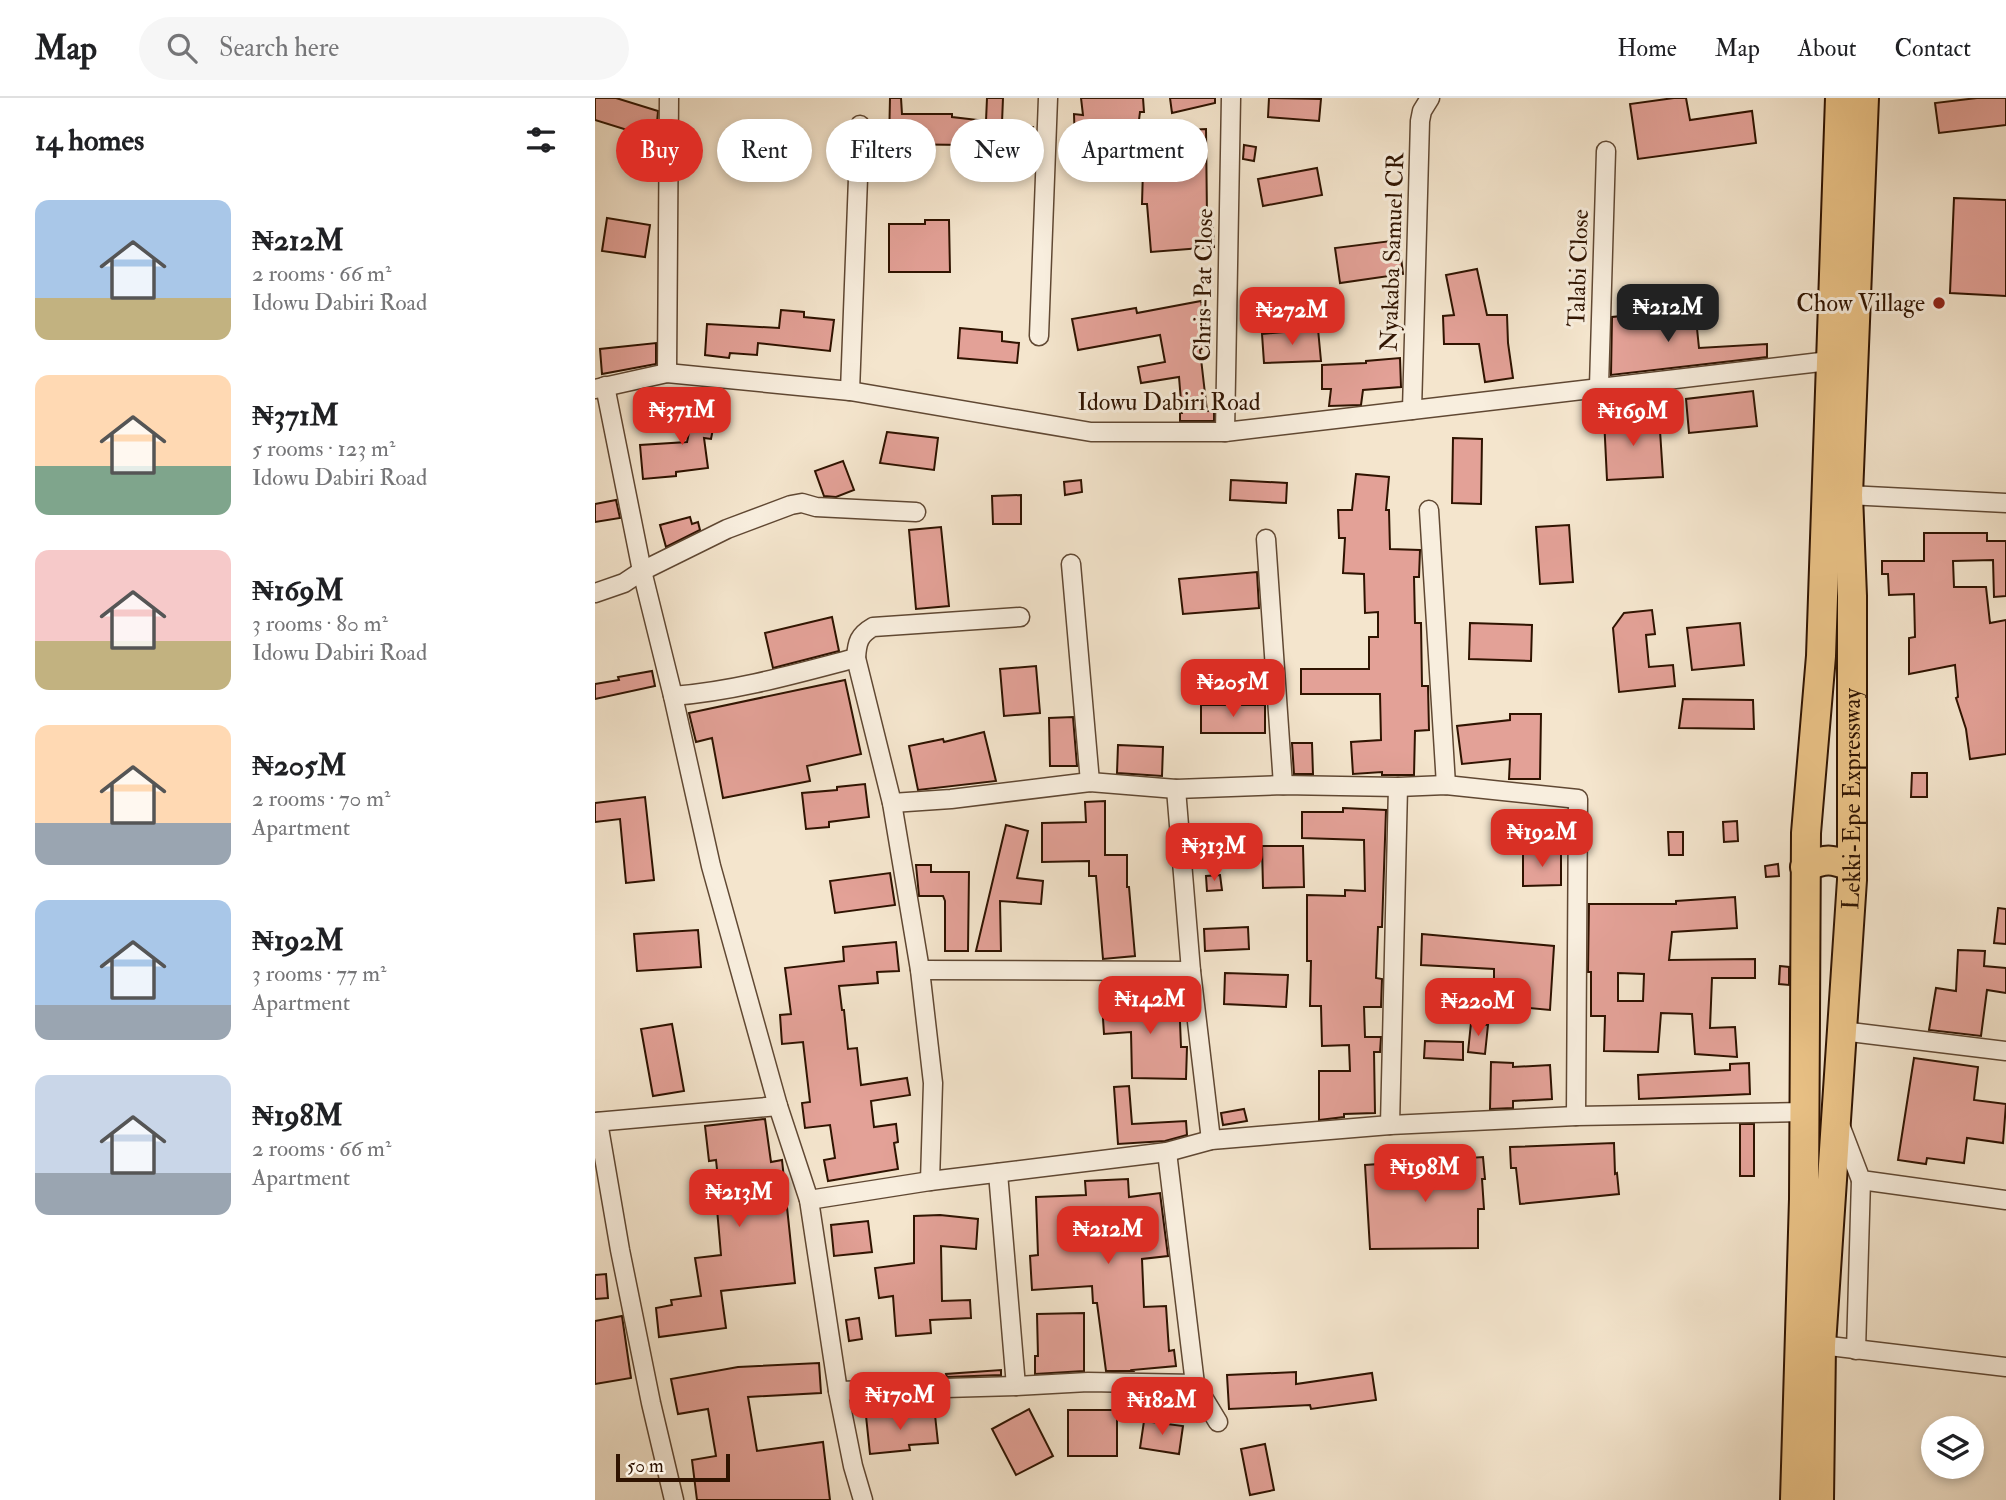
<!DOCTYPE html>
<meta charset="utf-8">
<style>
:root{--surface:#fff;--page:#f6f6f6;--text:#202124;--muted:#757577;--line:#e0e0e0;--accent:#d93025}
body{margin:0;font-family:"IM FELL Double Pica",serif;background:var(--page);color:var(--text);height:100vh;display:flex;flex-direction:column;font-size:26px;white-space:nowrap}
*{box-sizing:border-box;margin:0}
p{font-size:23px;color:var(--muted)}
.icon{flex:none;width:38px;height:38px;fill:none;stroke:currentColor;stroke-width:2;stroke-linecap:round;stroke-linejoin:round}
.map{position:relative;flex:1;overflow:hidden}
.details{display:flex;flex-direction:column;background:var(--surface);width:595px}
.details>*{flex:none}
.hud{position:absolute;left:21px;top:21px;width:665px;height:63px;display:flex;gap:14px}
.fabs{position:absolute;left:1326px;top:1318px;display:grid;gap:14px}
.fabs a{display:grid;place-items:center;width:63px;height:63px;border-radius:50%;background:var(--surface);box-shadow:0 4px 10px #0003;font-size:35px}
.scale{position:absolute;left:21px;bottom:18px;width:114px;box-sizing:border-box;padding-left:7px;border:4px solid #2f1300;border-top:0;font-size:19px;line-height:24px;white-space:nowrap;color:#2f1300;-webkit-text-stroke:5px #f8eede;paint-order:stroke}
.price{position:absolute;translate:-50% -60px;padding:0 16px;border-radius:14px;background:var(--accent);color:#fff;font-size:23px;line-height:46px;filter:drop-shadow(0 2px 4px #0008)}
.price::after{content:'';position:absolute;left:50%;top:42px;width:21px;height:16px;margin-left:-10px;background:inherit;clip-path:polygon(0 0,100% 0,50% 100%)}
.price.selected{background:#222;color:#fff}
ul{padding:0;list-style:none}
li{display:flex;align-items:center;gap:21px;height:175px;padding:0 35px}
li span{display:grid;place-items:center;flex:none;width:196px;height:140px;border-radius:14px;color:#555}
li>.icon{margin-inline-start:auto}
span .icon{width:84px;height:84px;fill:#fffc;stroke-width:1}
li b{font-size:30px}
h2{display:flex;justify-content:space-between;align-items:center;height:84px;padding:0 35px;font-size:30px}
.pill{padding:0 24px;border-radius:32px;background:var(--surface);box-shadow:0 4px 10px #0003;font-size:24px;line-height:63px}
.pill.selected{background:var(--accent);color:#fff}
header{display:flex;align-items:center;gap:42px;box-sizing:border-box;height:98px;padding:0 35px;background:var(--surface);border-bottom:2px solid var(--line)}
header strong{font-size:33px}
nav{display:flex;gap:38px;margin-inline-start:auto;font-size:24px}
.search{width:490px;height:63px;background:var(--page);display:flex;align-items:center;gap:18px;box-sizing:border-box;padding:0 24px;border-radius:38px;color:var(--muted);font-size:26px}
main{display:flex;flex:1;min-height:0}
.map>svg:first-child{display:block}
.building{fill:#e3a197;stroke:#2f1300;stroke-width:2;fill-rule:evenodd}
.lines{fill:none;stroke-linecap:round;stroke-linejoin:round}
.minor-casing{stroke:#604833;stroke-width:21}
.trunk-casing{stroke:#2f1300;stroke-width:32}
.minor{stroke:#f8eede;stroke-width:18}
.trunk{stroke:#eac286;stroke-width:28}
.poi-dot{fill:#8f2418;stroke:#f8eede;stroke-width:2.5}
.labels{text-anchor:middle;stroke-width:6;stroke-linejoin:round;paint-order:stroke}
.street-label{font-size:24px;fill:#2f1300;stroke:#f8eede}
.poi-label{font-size:24px;fill:#2f1300;stroke:#f8eede;text-anchor:end}
</style>
<header>
<strong>Map</strong>
<div class="search"><svg class="icon" aria-label="search" viewBox="0 0 24 24"><circle cx="10" cy="10" r="6"/><path d="M15 15l6 6"/></svg>Search here</div>
<nav><a>Home</a><a>Map</a><a>About</a><a>Contact</a></nav>
</header>
<main>
<section class="details">
<h2>14 homes<svg class="icon" aria-label="filters" viewBox="0 0 24 24"><path d="M4 7h16M4 17h16"/><circle cx="9" cy="7" r="2"/><circle cx="15" cy="17" r="2"/></svg></h2>
<ul>
<li><span style="background:linear-gradient(#a9c7e8 70%,#c2b280 0)"><svg class="icon" aria-label="home" viewBox="0 0 24 24"><path d="M3 11l9-7 9 7M6 9v11h12V9"/></svg></span><div><b>₦212M</b><p>2 rooms · 66 m²</p><p>Idowu Dabiri Road</p></div></li>
<li><span style="background:linear-gradient(#ffd9b3 65%,#7fa58c 0)"><svg class="icon" aria-label="home" viewBox="0 0 24 24"><path d="M3 11l9-7 9 7M6 9v11h12V9"/></svg></span><div><b>₦371M</b><p>5 rooms · 123 m²</p><p>Idowu Dabiri Road</p></div></li>
<li><span style="background:linear-gradient(#f6c9c9 65%,#c2b280 0)"><svg class="icon" aria-label="home" viewBox="0 0 24 24"><path d="M3 11l9-7 9 7M6 9v11h12V9"/></svg></span><div><b>₦169M</b><p>3 rooms · 80 m²</p><p>Idowu Dabiri Road</p></div></li>
<li><span style="background:linear-gradient(#ffd9b3 70%,#9aa5b1 0)"><svg class="icon" aria-label="home" viewBox="0 0 24 24"><path d="M3 11l9-7 9 7M6 9v11h12V9"/></svg></span><div><b>₦205M</b><p>2 rooms · 70 m²</p><p>Apartment</p></div></li>
<li><span style="background:linear-gradient(#a9c7e8 75%,#9aa5b1 0)"><svg class="icon" aria-label="home" viewBox="0 0 24 24"><path d="M3 11l9-7 9 7M6 9v11h12V9"/></svg></span><div><b>₦192M</b><p>3 rooms · 77 m²</p><p>Apartment</p></div></li>
<li><span style="background:linear-gradient(#c9d6e8 70%,#9aa5b1 0)"><svg class="icon" aria-label="home" viewBox="0 0 24 24"><path d="M3 11l9-7 9 7M6 9v11h12V9"/></svg></span><div><b>₦198M</b><p>2 rooms · 66 m²</p><p>Apartment</p></div></li>
</ul>
</section>
<div class="map">
<svg width="1411" height="1402" viewBox="0 0 1411 1402">
<rect width="100%" height="100%" fill="#f4e5cd"/>
<filter id="stains"><feTurbulence type="fractalNoise" baseFrequency=".00286" numOctaves="4"/><feColorMatrix values="0 0 0 0 .2 0 0 0 0 .09 0 0 0 0 .02 0 0 0 .5 -.17"/></filter>
<radialGradient id="worn" r=".72"><stop offset=".6" stop-color="#630" stop-opacity="0"/><stop offset="1" stop-color="#630" stop-opacity=".3"/></radialGradient>
<g class="building">
<polygon points="0,0 21,0 63,13 62,25 58,40 0,22"/>
<polygon points="295,0 306,0 307,16 357,16 357,19 391,23 392,0 408,0 407,25 438,29 434,60 369,51 370,47 294,46"/>
<polygon points="486,0 548,0 549,14 545,14 544,22 527,26 528,35 543,35 541,54 480,49 479,16 488,17"/>
<polygon points="575,0 620,0 620,5 577,15"/>
<polygon points="674,0 726,1 724,23 673,19"/>
<polygon points="1079,0 1091,0 1095,22 1157,13 1161,45 1043,61 1035,6"/>
<polygon points="1382,0 1411,0 1411,27 1344,35 1340,5"/>
<polygon points="611,31 612,119 617,118 619,149 556,154 552,106 547,106 548,71 570,71 568,33"/>
<polygon points="649,47 661,49 659,63 648,61"/>
<polygon points="722,70 727,97 668,108 663,81"/>
<polygon points="1359,100 1411,102 1411,198 1355,195"/>
<polygon points="12,120 55,127 50,159 7,153"/>
<polygon points="330,122 354,122 355,174 294,174 294,126 330,126"/>
<polygon points="804,142 808,176 745,185 740,150"/>
<polygon points="882,171 892,217 912,217 913,245 918,280 890,284 884,246 849,246 848,218 859,217 851,177"/>
<polygon points="606,203 611,230 606,231 608,250 605,252 612,313 619,313 619,323 585,323 585,315 587,315 584,279 546,285 543,269 570,264 565,237 483,252 477,221 541,210 542,215"/>
<polygon points="1100,211 1104,250 1172,246 1172,259 1016,277 1017,219"/>
<polygon points="186,212 209,214 209,219 239,222 235,253 163,245 162,257 135,255 134,260 110,257 112,226 184,230"/>
<polygon points="365,230 407,234 407,243 424,245 422,265 363,260"/>
<polygon points="723,231 726,263 669,265 667,236"/>
<polygon points="61,245 61,266 7,276 5,251"/>
<polygon points="805,260 806,289 768,292 766,307 734,308 736,291 727,291 727,267 771,265 771,263"/>
<polygon points="1158,293 1162,328 1094,335 1091,301"/>
<polygon points="101,301 123,306 116,341 109,340 113,370 81,374 81,378 48,381 45,347 92,344"/>
<polygon points="1064,317 1068,379 1012,382 1009,320"/>
<polygon points="292,334 343,340 339,372 285,365"/>
<polygon points="858,340 887,341 886,406 857,405"/>
<polygon points="248,363 259,392 241,399 229,398 220,373"/>
<polygon points="761,376 794,379 791,412 794,412 795,451 825,452 824,479 819,479 820,525 826,525 827,588 833,588 834,632 820,633 819,677 787,677 787,674 758,676 756,644 786,642 785,596 706,596 706,571 774,571 774,539 783,539 783,514 770,515 769,476 748,475 750,440 744,440 743,412 757,412"/>
<polygon points="486,382 487,394 470,397 469,384"/>
<polygon points="636,382 692,385 691,405 635,402"/>
<polygon points="426,397 426,426 398,426 397,398"/>
<polygon points="21,402 25,420 0,424 0,406"/>
<polygon points="95,419 97,426 103,424 105,432 71,449 65,427"/>
<polygon points="974,427 978,484 945,486 941,429"/>
<polygon points="346,429 354,508 321,511 314,432"/>
<polygon points="1329,435 1392,435 1392,443 1411,443 1411,498 1399,499 1398,462 1358,463 1359,489 1391,489 1395,525 1411,522 1411,656 1375,661 1371,631 1361,600 1363,599 1360,567 1314,576 1314,540 1320,539 1319,496 1294,497 1293,476 1287,476 1287,463 1329,463"/>
<polygon points="662,474 664,510 588,516 584,481"/>
<polygon points="1057,512 1060,536 1051,537 1054,569 1078,567 1080,588 1024,594 1018,530 1029,515"/>
<polygon points="237,519 244,553 178,570 170,535"/>
<polygon points="875,525 937,527 936,563 874,561"/>
<polygon points="1145,525 1149,567 1097,572 1092,530"/>
<polygon points="441,568 445,615 409,618 405,571"/>
<polygon points="57,573 60,588 0,601 0,586 24,582 23,579"/>
<polygon points="250,582 266,656 212,668 215,683 128,700 117,640 101,644 94,615"/>
<polygon points="1088,601 1158,602 1159,631 1084,630"/>
<rect x="606" y="607" width="64" height="28"/>
<polygon points="915,616 946,616 945,681 914,681 915,661 867,666 862,628 915,622"/>
<polygon points="478,619 482,668 455,668 454,620"/>
<polygon points="389,634 401,683 323,692 314,648 348,641 349,644"/>
<polygon points="697,645 717,645 718,676 699,676"/>
<polygon points="523,647 568,649 567,678 522,675"/>
<polygon points="1317,675 1332,675 1332,699 1316,699"/>
<polygon points="270,686 274,719 234,724 234,729 211,731 207,695 242,692 242,689"/>
<polygon points="50,699 59,782 31,785 25,721 0,724 0,705"/>
<polygon points="510,703 510,757 532,757 532,789 534,789 540,858 508,861 501,778 494,778 494,763 447,764 447,725 491,724 490,704"/>
<polygon points="748,710 791,712 787,829 783,829 781,880 787,881 786,909 769,909 770,939 786,939 785,954 779,954 780,1015 749,1016 749,1019 724,1022 724,973 755,973 754,947 727,948 726,908 715,908 716,863 712,863 712,797 750,798 750,792 770,793 769,742 707,740 707,714 748,714"/>
<polygon points="1142,723 1143,743 1129,744 1128,724"/>
<polygon points="411,727 433,733 422,780 448,783 446,806 405,803 406,853 381,853"/>
<polygon points="1073,734 1088,734 1088,757 1074,757"/>
<polygon points="667,748 708,748 709,789 668,790"/>
<polygon points="928,754 966,754 966,787 928,788"/>
<polygon points="1183,766 1184,778 1171,779 1170,768"/>
<polygon points="321,767 336,767 336,774 374,774 373,853 350,853 350,803 348,798 324,798"/>
<polygon points="295,775 300,807 240,815 235,783"/>
<polygon points="625,777 627,792 612,793 611,778"/>
<path d="M 1140,799 L 1142,830 L 1077,834 L 1074,862 L 1160,861 L 1160,880 L 1117,880 L 1115,930 L 1140,929 L 1142,959 L 1100,956 L 1097,916 L 1066,915 L 1063,954 L 1009,953 L 1010,918 L 996,918 L 996,874 L 993,874 L 994,806 L 1081,806 L 1081,803 ZM 1023,875 L 1049,876 L 1048,903 L 1023,903 Z"/>
<polygon points="1403,810 1411,811 1411,846 1399,845"/>
<polygon points="653,829 654,851 610,853 609,831"/>
<polygon points="103,832 106,869 42,873 39,836"/>
<polygon points="827,836 959,848 955,912 925,909 925,912 899,911 899,871 826,867"/>
<polygon points="301,844 304,873 282,874 283,885 244,888 247,912 249,912 253,951 262,950 266,987 312,980 315,997 276,1003 279,1029 301,1026 303,1044 299,1045 303,1071 233,1083 229,1062 240,1060 235,1027 210,1030 207,1005 215,1004 208,944 187,946 185,917 196,916 190,870 249,863 248,849"/>
<polygon points="1363,852 1390,853 1389,868 1411,870 1411,895 1392,892 1386,938 1334,932 1341,890 1361,893"/>
<polygon points="1185,868 1194,869 1194,887 1184,886"/>
<polygon points="630,875 693,877 691,909 629,906"/>
<polygon points="584,899 586,949 592,949 591,981 537,980 536,934 509,936 507,905 546,902 546,900"/>
<polygon points="876,925 893,927 890,956 873,954"/>
<polygon points="77,926 89,993 58,998 46,931"/>
<polygon points="830,943 868,944 868,962 829,960"/>
<polygon points="1319,960 1383,969 1379,1002 1411,1006 1408,1045 1372,1040 1369,1065 1332,1060 1331,1066 1303,1062"/>
<polygon points="896,964 918,965 918,969 955,967 957,1001 918,1003 918,1010 895,1011"/>
<polygon points="1154,965 1155,996 1044,1001 1043,977 1135,972 1135,966"/>
<polygon points="534,988 537,1026 591,1023 592,1037 570,1043 523,1046 519,989"/>
<polygon points="649,1011 652,1023 628,1027 626,1015"/>
<polygon points="170,1021 176,1064 187,1062 200,1185 126,1193 131,1230 64,1239 61,1210 77,1207 76,1202 106,1198 100,1160 126,1157 122,1111 126,1110 121,1062 114,1063 110,1028"/>
<rect x="1145" y="1026" width="14" height="52"/>
<polygon points="1019,1045 1020,1076 1022,1075 1024,1096 925,1106 921,1070 916,1070 915,1049"/>
<polygon points="888,1059 890,1081 887,1081 889,1111 883,1111 883,1150 775,1151 770,1067"/>
<polygon points="533,1081 534,1099 565,1095 573,1158 547,1161 549,1209 571,1208 574,1253 579,1252 581,1268 537,1272 538,1273 511,1273 502,1205 498,1205 497,1188 437,1192 435,1158 443,1157 441,1099 491,1097 490,1083"/>
<polygon points="345,1117 383,1121 381,1151 346,1148 347,1203 375,1202 376,1220 335,1222 336,1235 301,1238 298,1198 284,1200 280,1170 319,1165 319,1118"/>
<polygon points="273,1123 277,1154 239,1158 236,1127"/>
<polygon points="11,1176 13,1200 0,1201 0,1177"/>
<polygon points="489,1215 489,1273 440,1276 440,1258 443,1258 442,1216"/>
<polygon points="27,1218 36,1280 0,1286 0,1223"/>
<polygon points="264,1220 267,1241 254,1243 251,1222"/>
<polygon points="224,1265 226,1295 153,1299 162,1353 228,1344 235,1402 102,1402 97,1362 121,1358 113,1311 83,1316 76,1281 143,1269"/>
<polygon points="406,1272 406,1277 352,1279 351,1276"/>
<polygon points="701,1274 701,1286 777,1275 781,1302 716,1311 715,1307 634,1311 632,1277"/>
<polygon points="434,1311 458,1358 421,1377 397,1331"/>
<rect x="473" y="1312" width="49" height="46"/>
<polygon points="311,1314 311,1319 340,1317 343,1345 314,1347 315,1352 275,1356 271,1318"/>
<polygon points="549,1323 588,1328 584,1356 545,1350"/>
<polygon points="670,1346 679,1392 655,1397 646,1351"/>
</g>
<g class="lines">
<g class="minor-casing">
<g id="minor">
<polyline points="444,238 453,0"/>
<polyline points="72,275 74,0"/>
<polyline points="10,288 47,473 78,598 116,768 183,1008 214,1102 243,1293 258,1368 268,1402"/>
<polyline points="1004,288 1011,53"/>
<polyline points="0,291 72,275 255,293 496,334 630,334 1234,263"/>
<polyline points="255,293 265,27"/>
<polyline points="817,312 825,23 827,13 835,0"/>
<polyline points="630,334 636,0"/>
<polyline points="1253,397 1411,405"/>
<polyline points="834,412 851,687"/>
<polyline points="671,441 688,687"/>
<polyline points="476,466 495,684"/>
<polyline points="0,495 29,485 47,473 132,431 196,407 207,405 221,409 321,414"/>
<path d="M 78,598 C 141,593 200,576 261,560"/>
<polyline points="581,691 596,873 616,1042"/>
<polyline points="297,705 356,701 495,684 581,691 688,687 803,689 851,687 983,701 981,1018"/>
<polyline points="325,872 596,873"/>
<polyline points="1247,933 1411,953"/>
<polyline points="0,1024 183,1008"/>
<polyline points="3,1024 25,1152 56,1305 79,1402"/>
<polyline points="795,1027 803,689"/>
<polyline points="1245,1027 1266,1082 1411,1102"/>
<polyline points="572,1054 600,1286 623,1324"/>
<polyline points="403,1075 421,1288"/>
<path d="M 335,1083 L 338,985 L 325,872 L 297,705 L 261,560 C 262,544 264,537 278,529 L 425,519"/>
<polyline points="214,1102 335,1083 572,1054 616,1042 795,1027 981,1018 1209,1014"/>
<polyline points="1226,1247 1411,1269"/>
<polyline points="1261,1252 1266,1082"/>
<polyline points="243,1293 421,1288 493,1284 600,1286"/>
</g>
</g>
<g class="trunk-casing">
<g id="trunk">
<path d="M 1210,769 C 1232,760 1235,761 1257,768"/>
<polyline points="1200,1402 1209,1101 1211,735 1226,558 1245,0"/>
<path id="s1" d="M 1224,1402 L 1226,1247 L 1257,782 L 1257,498 L 1253,397 L 1269,0"/>
</g>
</g>
<use href="#minor" class="minor"/>
<use href="#trunk" class="trunk"/>
</g>
<circle class="poi-dot" cx="1344" cy="205" r="7"/>
<g class="labels">
<g class="street-label">
<text transform="translate(797 154) rotate(-88)" y="8">Nyakaba Samuel CR</text>
<text transform="translate(983 170) rotate(-88)" y="8">Talabi Close</text>
<text transform="translate(608 187) rotate(-89)" y="8">Chris-Pat Close</text>
<text x="574" y="312">Idowu Dabiri Road</text>
<text dy="8" stroke="none"><textPath href="#s1" startOffset="702">Lekki-Epe Expressway</textPath></text>
</g>
<g class="poi-label">
<text x="1330" y="213">Chow Village</text>
</g>
</g>
<rect width="100%" height="100%" filter="url(#stains)"/>
<rect width="100%" height="100%" fill="url(#worn)"/>
</svg>
<div class="fabs">
<a><svg class="icon" aria-label="layers" viewBox="0 0 24 24"><path d="M12 4l9 5-9 5-9-5zM3 14l9 5 9-5"/></svg></a>
</div>
<div class="scale">50 m</div>
<b class="price selected" style="left:1073px;top:246px">₦212M</b>
<b class="price" style="left:697px;top:249px">₦272M</b>
<b class="price" style="left:87px;top:349px">₦371M</b>
<b class="price" style="left:1038px;top:350px">₦169M</b>
<b class="price" style="left:638px;top:621px">₦205M</b>
<b class="price" style="left:947px;top:771px">₦192M</b>
<b class="price" style="left:619px;top:785px">₦313M</b>
<b class="price" style="left:555px;top:938px">₦142M</b>
<b class="price" style="left:883px;top:940px">₦220M</b>
<b class="price" style="left:830px;top:1106px">₦198M</b>
<b class="price" style="left:144px;top:1131px">₦213M</b>
<b class="price" style="left:513px;top:1168px">₦212M</b>
<b class="price" style="left:305px;top:1334px">₦170M</b>
<b class="price" style="left:567px;top:1339px">₦182M</b>
<div class="hud">
<a class="pill selected">Buy</a>
<a class="pill">Rent</a>
<a class="pill">Filters</a>
<a class="pill">New</a>
<a class="pill">Apartment</a>
</div>
</div>
</main>
